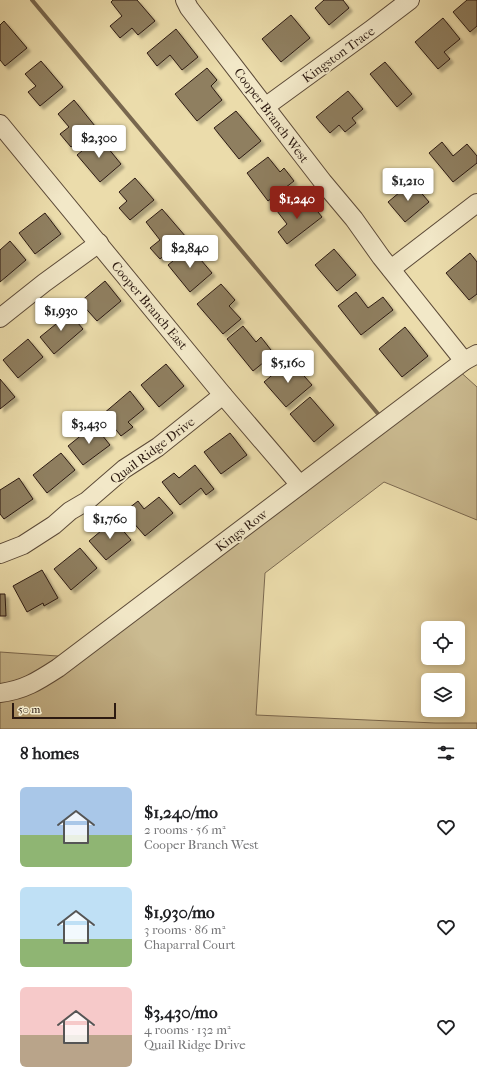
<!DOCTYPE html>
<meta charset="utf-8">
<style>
:root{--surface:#fff;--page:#f6f6f6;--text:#202124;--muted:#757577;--accent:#8f2418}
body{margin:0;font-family:"IM FELL French Canon",serif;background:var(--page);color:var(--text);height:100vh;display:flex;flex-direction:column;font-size:15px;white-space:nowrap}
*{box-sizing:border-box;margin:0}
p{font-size:13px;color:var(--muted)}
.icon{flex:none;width:22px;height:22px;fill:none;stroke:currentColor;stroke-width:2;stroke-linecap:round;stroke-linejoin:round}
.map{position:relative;height:729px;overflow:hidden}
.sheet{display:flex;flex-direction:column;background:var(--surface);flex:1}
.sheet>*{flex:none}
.tools{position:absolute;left:421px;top:621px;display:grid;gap:8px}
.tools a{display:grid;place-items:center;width:44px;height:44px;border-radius:6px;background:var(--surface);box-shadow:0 2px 6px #0003;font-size:20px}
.scale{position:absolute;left:12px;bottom:10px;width:104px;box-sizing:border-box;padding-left:4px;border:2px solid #2c1a11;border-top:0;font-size:11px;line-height:14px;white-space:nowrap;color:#2c1a11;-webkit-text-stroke:3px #f2e8c8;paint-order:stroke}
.price{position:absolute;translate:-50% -34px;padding:0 9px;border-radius:4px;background:#fff;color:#222;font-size:13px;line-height:26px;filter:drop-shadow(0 1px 2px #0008)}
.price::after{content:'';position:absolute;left:50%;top:24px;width:12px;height:9px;margin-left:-6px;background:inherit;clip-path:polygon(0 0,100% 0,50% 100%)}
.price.active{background:var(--accent);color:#fff}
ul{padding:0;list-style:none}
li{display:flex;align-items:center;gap:12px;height:100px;padding:0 20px}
li span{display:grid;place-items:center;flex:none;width:112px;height:80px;border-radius:6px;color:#555}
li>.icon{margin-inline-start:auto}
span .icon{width:48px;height:48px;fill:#fffc;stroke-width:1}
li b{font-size:17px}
h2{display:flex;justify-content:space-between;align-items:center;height:48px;padding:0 20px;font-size:17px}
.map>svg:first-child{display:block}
.green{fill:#cbbb91;stroke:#7c6a51}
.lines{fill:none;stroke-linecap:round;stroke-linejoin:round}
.stream{stroke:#78674e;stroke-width:4}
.building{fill:#8f7f61;stroke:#2c1a11;filter:url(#shadow)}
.minor-casing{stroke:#5c4a38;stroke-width:20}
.minor{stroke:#f2e8c8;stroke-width:18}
.labels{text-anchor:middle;stroke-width:4;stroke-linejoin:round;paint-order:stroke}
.street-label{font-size:13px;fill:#2c1a11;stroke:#f2e8c8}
</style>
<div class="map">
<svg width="477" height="729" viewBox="0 0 477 729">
<defs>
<filter id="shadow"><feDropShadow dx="3.5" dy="3.5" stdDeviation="1" flood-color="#0004"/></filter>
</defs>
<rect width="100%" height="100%" fill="#ebdcab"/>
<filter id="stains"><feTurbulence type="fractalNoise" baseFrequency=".005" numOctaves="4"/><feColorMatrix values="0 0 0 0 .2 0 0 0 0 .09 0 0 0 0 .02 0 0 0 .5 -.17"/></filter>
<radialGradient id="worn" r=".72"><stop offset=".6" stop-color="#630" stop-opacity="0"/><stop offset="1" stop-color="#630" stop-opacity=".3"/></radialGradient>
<polygon class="green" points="456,368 477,387 477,520 384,482 265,573 256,715 435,723 477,723 477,729 0,729 0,652 72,657"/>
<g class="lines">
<polyline class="stream" points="32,0 379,415"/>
</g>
<g class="building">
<polygon points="113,0 137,0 155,21 138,35 132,28 120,38 110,26 122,16 111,2"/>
<polygon points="324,0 343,0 349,8 329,25 315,8"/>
<polygon points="467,0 477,0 477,26 470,32 453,12"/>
<polygon points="291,15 310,38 281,62 262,39"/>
<polygon points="443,18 460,39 444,52 450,59 438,69 415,42"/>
<polygon points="4,21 27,48 5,66 0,60 0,25"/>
<polygon points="176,29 198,57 182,70 170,55 157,66 147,53"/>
<polygon points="41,61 63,87 40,106 28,92 36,86 25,74"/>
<polygon points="385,62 412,94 397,107 370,74"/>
<polygon points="207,68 217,80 211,86 222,100 197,121 175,94"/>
<polygon points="348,91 363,109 352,118 356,123 345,132 339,125 330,133 316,117"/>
<polygon points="74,100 95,126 71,147 60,134 69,127 58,114"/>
<polygon points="236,111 261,141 239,159 214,128"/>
<polygon points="99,137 121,164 100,182 77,155"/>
<polygon points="442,142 453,156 467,144 477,156 477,163 453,182 429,153"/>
<polygon points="268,157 280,172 284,168 294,181 268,201 247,173"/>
<polygon points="135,178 154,200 130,220 119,208 127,201 119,192"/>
<polygon points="412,182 429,202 405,222 388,202"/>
<polygon points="292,199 300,209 310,202 322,217 287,244 278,232 287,224 277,211"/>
<polygon points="162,209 186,237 160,259 150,248 160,240 146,222"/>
<polygon points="45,213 61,234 35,254 19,233"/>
<polygon points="10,241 26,260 0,282 0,250"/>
<polygon points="190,247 212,273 190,292 168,265"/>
<polygon points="334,249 356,275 337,291 315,265"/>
<polygon points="470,253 477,262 477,294 469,300 446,273"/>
<polygon points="105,281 121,301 97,321 80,302"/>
<polygon points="221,284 235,300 229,306 241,319 223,334 197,304"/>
<polygon points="356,292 368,308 383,297 393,310 361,335 338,306"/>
<polygon points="66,309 83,329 54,354 40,337 56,324 53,320"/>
<polygon points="243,326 256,342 261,337 274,354 253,371 227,339"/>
<polygon points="405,327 428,356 402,377 379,349"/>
<polygon points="28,339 43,357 18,378 3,360"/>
<polygon points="290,360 312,385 286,407 264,382"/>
<polygon points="166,364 184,386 159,407 141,385"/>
<polygon points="0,379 15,397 0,409"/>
<polygon points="130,391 144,409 128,422 133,427 121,436 103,414"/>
<polygon points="310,397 334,425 314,442 290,414"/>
<polygon points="94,425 110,445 83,465 68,446"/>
<polygon points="230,433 247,455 221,474 204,452"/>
<polygon points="61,453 75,470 47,493 33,475"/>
<polygon points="195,465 214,489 206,495 201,488 180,505 162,482 174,473 179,478"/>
<polygon points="19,478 33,499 4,519 0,514 0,490"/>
<polygon points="159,497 173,513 145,536 124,512 138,501 144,509"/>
<polygon points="114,520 131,540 106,560 89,541"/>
<polygon points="80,548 97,568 71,590 54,569"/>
<polygon points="42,570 58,598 44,606 43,603 27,612 13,586"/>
<polygon points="0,594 5,594 6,616 0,616"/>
</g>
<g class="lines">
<g class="minor-casing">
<g id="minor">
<polyline points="185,0 189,8 323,182 354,219 381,257 464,361"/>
<polyline points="265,107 372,29 410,0"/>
<polyline points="0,124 223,395 300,485"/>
<polyline points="391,269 477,203"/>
<polyline points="0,318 44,283 99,243"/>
<polyline points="0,554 23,545 54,525 70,511 87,501 124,469 158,447 223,395"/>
<path d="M 0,693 C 24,690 38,681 58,668 L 464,361 L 477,354"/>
</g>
</g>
<use href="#minor" class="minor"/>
</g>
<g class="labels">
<g class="street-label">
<text transform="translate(338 54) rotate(-36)" y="5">Kingston Trace</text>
<text transform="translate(272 115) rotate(53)" y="5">Cooper Branch West</text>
<text transform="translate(150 305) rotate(50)" y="5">Cooper Branch East</text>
<text transform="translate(152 450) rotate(-37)" y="5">Quail Ridge Drive</text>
<text transform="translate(241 530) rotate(-37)" y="5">Kings Row</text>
</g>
</g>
<rect width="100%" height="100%" filter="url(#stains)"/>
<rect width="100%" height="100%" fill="url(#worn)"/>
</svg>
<div class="tools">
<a><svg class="icon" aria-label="locate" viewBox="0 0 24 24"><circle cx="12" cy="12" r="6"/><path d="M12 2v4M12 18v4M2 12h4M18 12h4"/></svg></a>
<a><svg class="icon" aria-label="layers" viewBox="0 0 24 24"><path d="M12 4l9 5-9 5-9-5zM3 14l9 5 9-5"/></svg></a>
</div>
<div class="scale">50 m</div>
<b class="price" style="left:99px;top:159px">$2,300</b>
<b class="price" style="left:408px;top:202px">$1,210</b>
<b class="price active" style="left:297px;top:220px">$1,240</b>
<b class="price" style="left:190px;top:269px">$2,840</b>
<b class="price" style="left:61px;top:332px">$1,930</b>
<b class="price" style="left:288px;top:384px">$5,160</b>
<b class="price" style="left:89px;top:445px">$3,430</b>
<b class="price" style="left:110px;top:540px">$1,760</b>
</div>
<section class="sheet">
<h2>8 homes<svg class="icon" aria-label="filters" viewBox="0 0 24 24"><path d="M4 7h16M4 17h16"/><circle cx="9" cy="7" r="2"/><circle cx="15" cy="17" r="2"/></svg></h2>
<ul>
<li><span style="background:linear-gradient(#a9c7e8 60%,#8fb573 0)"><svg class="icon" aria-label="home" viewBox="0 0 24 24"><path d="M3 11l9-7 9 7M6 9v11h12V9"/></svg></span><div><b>$1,240/mo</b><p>2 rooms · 56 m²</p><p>Cooper Branch West</p></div><svg class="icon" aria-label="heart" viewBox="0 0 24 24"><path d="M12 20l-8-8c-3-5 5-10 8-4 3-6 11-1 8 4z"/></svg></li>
<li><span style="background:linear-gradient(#bfe0f5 65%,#8fb573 0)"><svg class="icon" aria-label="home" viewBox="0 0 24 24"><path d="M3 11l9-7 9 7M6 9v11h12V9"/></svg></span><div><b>$1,930/mo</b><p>3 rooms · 86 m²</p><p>Chaparral Court</p></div><svg class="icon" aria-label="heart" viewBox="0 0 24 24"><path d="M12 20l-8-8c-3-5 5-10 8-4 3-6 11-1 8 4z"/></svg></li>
<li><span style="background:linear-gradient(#f6c9c9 60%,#b9a48a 0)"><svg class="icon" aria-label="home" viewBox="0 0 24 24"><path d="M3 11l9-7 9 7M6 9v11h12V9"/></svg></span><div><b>$3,430/mo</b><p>4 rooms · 132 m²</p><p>Quail Ridge Drive</p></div><svg class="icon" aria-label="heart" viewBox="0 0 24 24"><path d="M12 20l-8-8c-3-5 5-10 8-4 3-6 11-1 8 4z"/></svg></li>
</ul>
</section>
